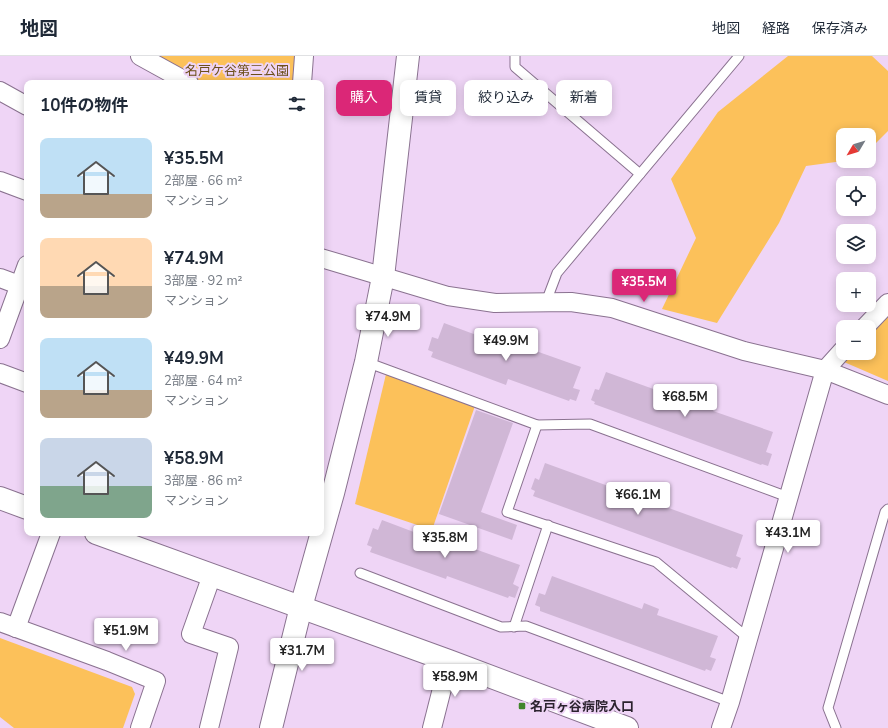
<!DOCTYPE html>
<html lang="ja">
<meta charset="utf-8">
<style>
:root{--surface:#fff;--page:#f6f6f7;--text:#1f2937;--muted:#747a83;--line:#e0e1e3;--accent:#db2777}
body{margin:0;font-family:"Nunito Sans","Noto Sans JP",sans-serif;background:var(--page);color:var(--text);height:100vh;display:flex;flex-direction:column;font-size:15px;white-space:nowrap}
*{box-sizing:border-box;margin:0}
p{font-size:13px;color:var(--muted)}
.icon{flex:none;width:22px;height:22px;fill:none;stroke:currentColor;stroke-width:2;stroke-linecap:round;stroke-linejoin:round}
.map{position:relative;flex:1;overflow:hidden}
.drawer{position:absolute;left:24px;top:24px;width:300px;height:456px;display:flex;flex-direction:column;background:var(--surface);border-radius:8px;box-shadow:0 2px 10px #0003}
.drawer>*{flex:none}
.banner{position:absolute;left:336px;top:24px;width:380px;height:36px;display:flex;gap:8px}
.needle{width:26px;rotate:232deg}
.buttons{position:absolute;left:836px;top:72px;display:grid;gap:8px}
.buttons a{display:grid;place-items:center;width:40px;height:40px;border-radius:8px;background:var(--surface);box-shadow:0 2px 10px #0003;font-size:20px}
.price{position:absolute;translate:-50% -34px;padding:0 9px;border-radius:4px;background:#fff;color:#222;font-size:13px;line-height:26px;filter:drop-shadow(0 1px 2px #0008)}
.price::after{content:'';position:absolute;left:50%;top:24px;width:12px;height:9px;margin-left:-6px;background:inherit;clip-path:polygon(0 0,100% 0,50% 100%)}
.price.active{background:var(--accent);color:#fff}
ul{padding:0;list-style:none}
li{display:flex;align-items:center;gap:12px;height:100px;padding:0 16px}
li span{display:grid;place-items:center;flex:none;width:112px;height:80px;border-radius:8px;color:#555}
li>.icon{margin-inline-start:auto}
span .icon{width:48px;height:48px;fill:#fffc;stroke-width:1}
li b{font-size:17px}
h2{display:flex;justify-content:space-between;align-items:center;height:48px;padding:0 16px;font-size:17px}
.tag{padding:0 14px;border-radius:8px;background:var(--surface);box-shadow:0 2px 10px #0003;font-size:14px;line-height:36px}
.tag.active{background:var(--accent);color:#fff}
header{display:flex;align-items:center;gap:24px;box-sizing:border-box;height:56px;padding:0 20px;background:var(--surface);border-bottom:1px solid var(--line)}
header strong{font-size:19px}
nav{display:flex;gap:22px;margin-inline-start:auto;font-size:14px}
.map>svg:first-child{display:block}
.green{fill:#fcc15a}
.building{fill:#d0b7d6}
.lines{fill:none;stroke-linecap:round;stroke-linejoin:round}
.lane-casing{stroke:#8a7290;stroke-width:11}
.street-casing{stroke:#8a7290;stroke-width:20}
.secondary-casing{stroke:#8a7290;stroke-width:24}
.lane{stroke:#fff;stroke-width:9}
.street{stroke:#fff;stroke-width:18}
.secondary{stroke:#fff;stroke-width:22}
.poi-dot{fill:#40862b;stroke:#efd5f6;stroke-width:1.5}
.labels{text-anchor:middle;stroke-width:4;stroke-linejoin:round;paint-order:stroke}
.park-label{font-size:13px;fill:#6c4f1a;stroke:#efd5f6}
.poi-label{font-size:13px;font-weight:bold;fill:#2b222e;stroke:#efd5f6;text-anchor:start}
</style>
<header>
<strong>地図</strong>
<nav><a>地図</a><a>経路</a><a>保存済み</a></nav>
</header>
<div class="map">
<svg width="888" height="672" viewBox="0 0 888 672">
<rect width="100%" height="100%" fill="#efd5f6"/>
<g class="green">
<polygon points="156,0 296,0 294,27 204,27"/>
<polygon points="788,0 872,0 888,15 888,75 869,94 869,79 843,79 843,105 806,110 779,167 717,267 662,253 696,182 671,123 718,56"/>
<polygon points="888,260 888,325 844,306 853,297 869,297 869,280"/>
<polygon points="387,314 476,347 432,474 355,448"/>
<polygon points="0,582 132,631 135,638 123,672 14,672 0,661"/>
</g>
<g class="building">
<polygon points="444,267 506,290 507,287 518,291 519,289 581,311 573,332 580,334 576,345 570,343 569,345 508,323 506,329 431,301 433,296 428,294 432,281 438,283"/>
<polygon points="606,316 698,349 700,341 716,347 713,355 773,376 766,396 772,398 768,410 762,408 761,409 594,348 595,346 591,344 595,333 599,334"/>
<polygon points="476,354 513,367 481,456 517,469 512,484 439,458"/>
<polygon points="545,407 743,479 736,500 741,502 737,513 732,511 731,512 533,440 535,435 531,433 535,422 539,424"/>
<polygon points="382,464 443,487 445,483 458,488 458,487 520,509 513,528 519,531 515,542 509,540 508,542 447,520 446,523 370,496 372,491 367,489 373,472 378,474"/>
<polygon points="552,520 642,553 644,547 659,553 657,559 718,580 710,601 716,603 711,615 706,613 705,615 540,555 540,551 535,549 539,537 545,539"/>
</g>
<g class="lines">
<g class="lane-casing">
<g id="lane">
<polyline points="515,0 515,11 640,118"/>
<polyline points="546,246 557,217 739,0"/>
<polyline points="366,306 537,369 590,368 788,441"/>
<polyline points="537,369 507,456 656,506 748,582"/>
<polyline points="360,517 501,571 526,570 730,646"/>
<polyline points="514,571 548,469"/>
<polyline points="836,672 828,652 885,456 888,453"/>
</g>
</g>
<g class="street-casing">
<g id="street">
<polyline points="140,0 189,27"/>
<polyline points="302,27 304,0"/>
<polyline points="0,35 27,50"/>
<polyline points="0,125 27,135"/>
<polyline points="321,202 448,240 495,247 571,246 612,252 744,295 825,314 888,339"/>
<polyline points="0,222 19,229"/>
<polyline points="865,271 888,247"/>
<polyline points="0,283 27,209"/>
<polyline points="0,317 27,327"/>
<polyline points="0,566 107,605 156,625 140,672"/>
<polyline points="16,572 51,477"/>
<polyline points="209,672 229,591 191,578 212,519"/>
<polyline points="432,672 449,605"/>
<polyline points="721,672 730,646 825,314 843,294"/>
</g>
</g>
<g class="secondary-casing">
<g id="secondary">
<polyline points="0,442 27,452"/>
<polyline points="96,477 449,605 627,672"/>
<polyline points="271,672 301,551 333,437 366,306 383,221 408,0"/>
</g>
</g>
<use href="#lane" class="lane"/>
<use href="#street" class="street"/>
<use href="#secondary" class="secondary"/>
</g>
<rect class="poi-dot" x="518" y="646" width="8" height="8" rx="2"/>
<g class="labels">
<g class="park-label">
<text x="237" y="19">名戸ケ谷第三公園</text>
</g>
<g class="poi-label">
<text x="530" y="655">名戸ヶ谷病院入口</text>
</g>
</g>
</svg>
<div class="buttons">
<a><svg class="needle" viewBox="-14 -14 28 28"><path d="M0-13l5 13h-10z" fill="#e53935"/><path d="M0 13l5-13h-10z" fill="#747a83"/></svg></a>
<a><svg class="icon" aria-label="locate" viewBox="0 0 24 24"><circle cx="12" cy="12" r="6"/><path d="M12 2v4M12 18v4M2 12h4M18 12h4"/></svg></a>
<a><svg class="icon" aria-label="layers" viewBox="0 0 24 24"><path d="M12 4l9 5-9 5-9-5zM3 14l9 5 9-5"/></svg></a>
<a>+</a>
<a>−</a>
</div>
<b class="price active" style="left:644px;top:247px">¥35.5M</b>
<b class="price" style="left:388px;top:282px">¥74.9M</b>
<b class="price" style="left:506px;top:306px">¥49.9M</b>
<b class="price" style="left:685px;top:362px">¥68.5M</b>
<b class="price" style="left:638px;top:460px">¥66.1M</b>
<b class="price" style="left:788px;top:498px">¥43.1M</b>
<b class="price" style="left:445px;top:503px">¥35.8M</b>
<b class="price" style="left:126px;top:596px">¥51.9M</b>
<b class="price" style="left:302px;top:616px">¥31.7M</b>
<b class="price" style="left:455px;top:642px">¥58.9M</b>
<div class="banner">
<a class="tag active">購入</a>
<a class="tag">賃貸</a>
<a class="tag">絞り込み</a>
<a class="tag">新着</a>
</div>
<section class="drawer">
<h2>10件の物件<svg class="icon" aria-label="filters" viewBox="0 0 24 24"><path d="M4 7h16M4 17h16"/><circle cx="9" cy="7" r="2"/><circle cx="15" cy="17" r="2"/></svg></h2>
<ul>
<li><span style="background:linear-gradient(#bfe0f5 70%,#b9a48a 0)"><svg class="icon" aria-label="home" viewBox="0 0 24 24"><path d="M3 11l9-7 9 7M6 9v11h12V9"/></svg></span><div><b>¥35.5M</b><p>2部屋 · 66 m²</p><p>マンション</p></div></li>
<li><span style="background:linear-gradient(#ffd9b3 60%,#b9a48a 0)"><svg class="icon" aria-label="home" viewBox="0 0 24 24"><path d="M3 11l9-7 9 7M6 9v11h12V9"/></svg></span><div><b>¥74.9M</b><p>3部屋 · 92 m²</p><p>マンション</p></div></li>
<li><span style="background:linear-gradient(#bfe0f5 65%,#b9a48a 0)"><svg class="icon" aria-label="home" viewBox="0 0 24 24"><path d="M3 11l9-7 9 7M6 9v11h12V9"/></svg></span><div><b>¥49.9M</b><p>2部屋 · 64 m²</p><p>マンション</p></div></li>
<li><span style="background:linear-gradient(#c9d6e8 60%,#7fa58c 0)"><svg class="icon" aria-label="home" viewBox="0 0 24 24"><path d="M3 11l9-7 9 7M6 9v11h12V9"/></svg></span><div><b>¥58.9M</b><p>3部屋 · 86 m²</p><p>マンション</p></div></li>
</ul>
</section>
</div>
